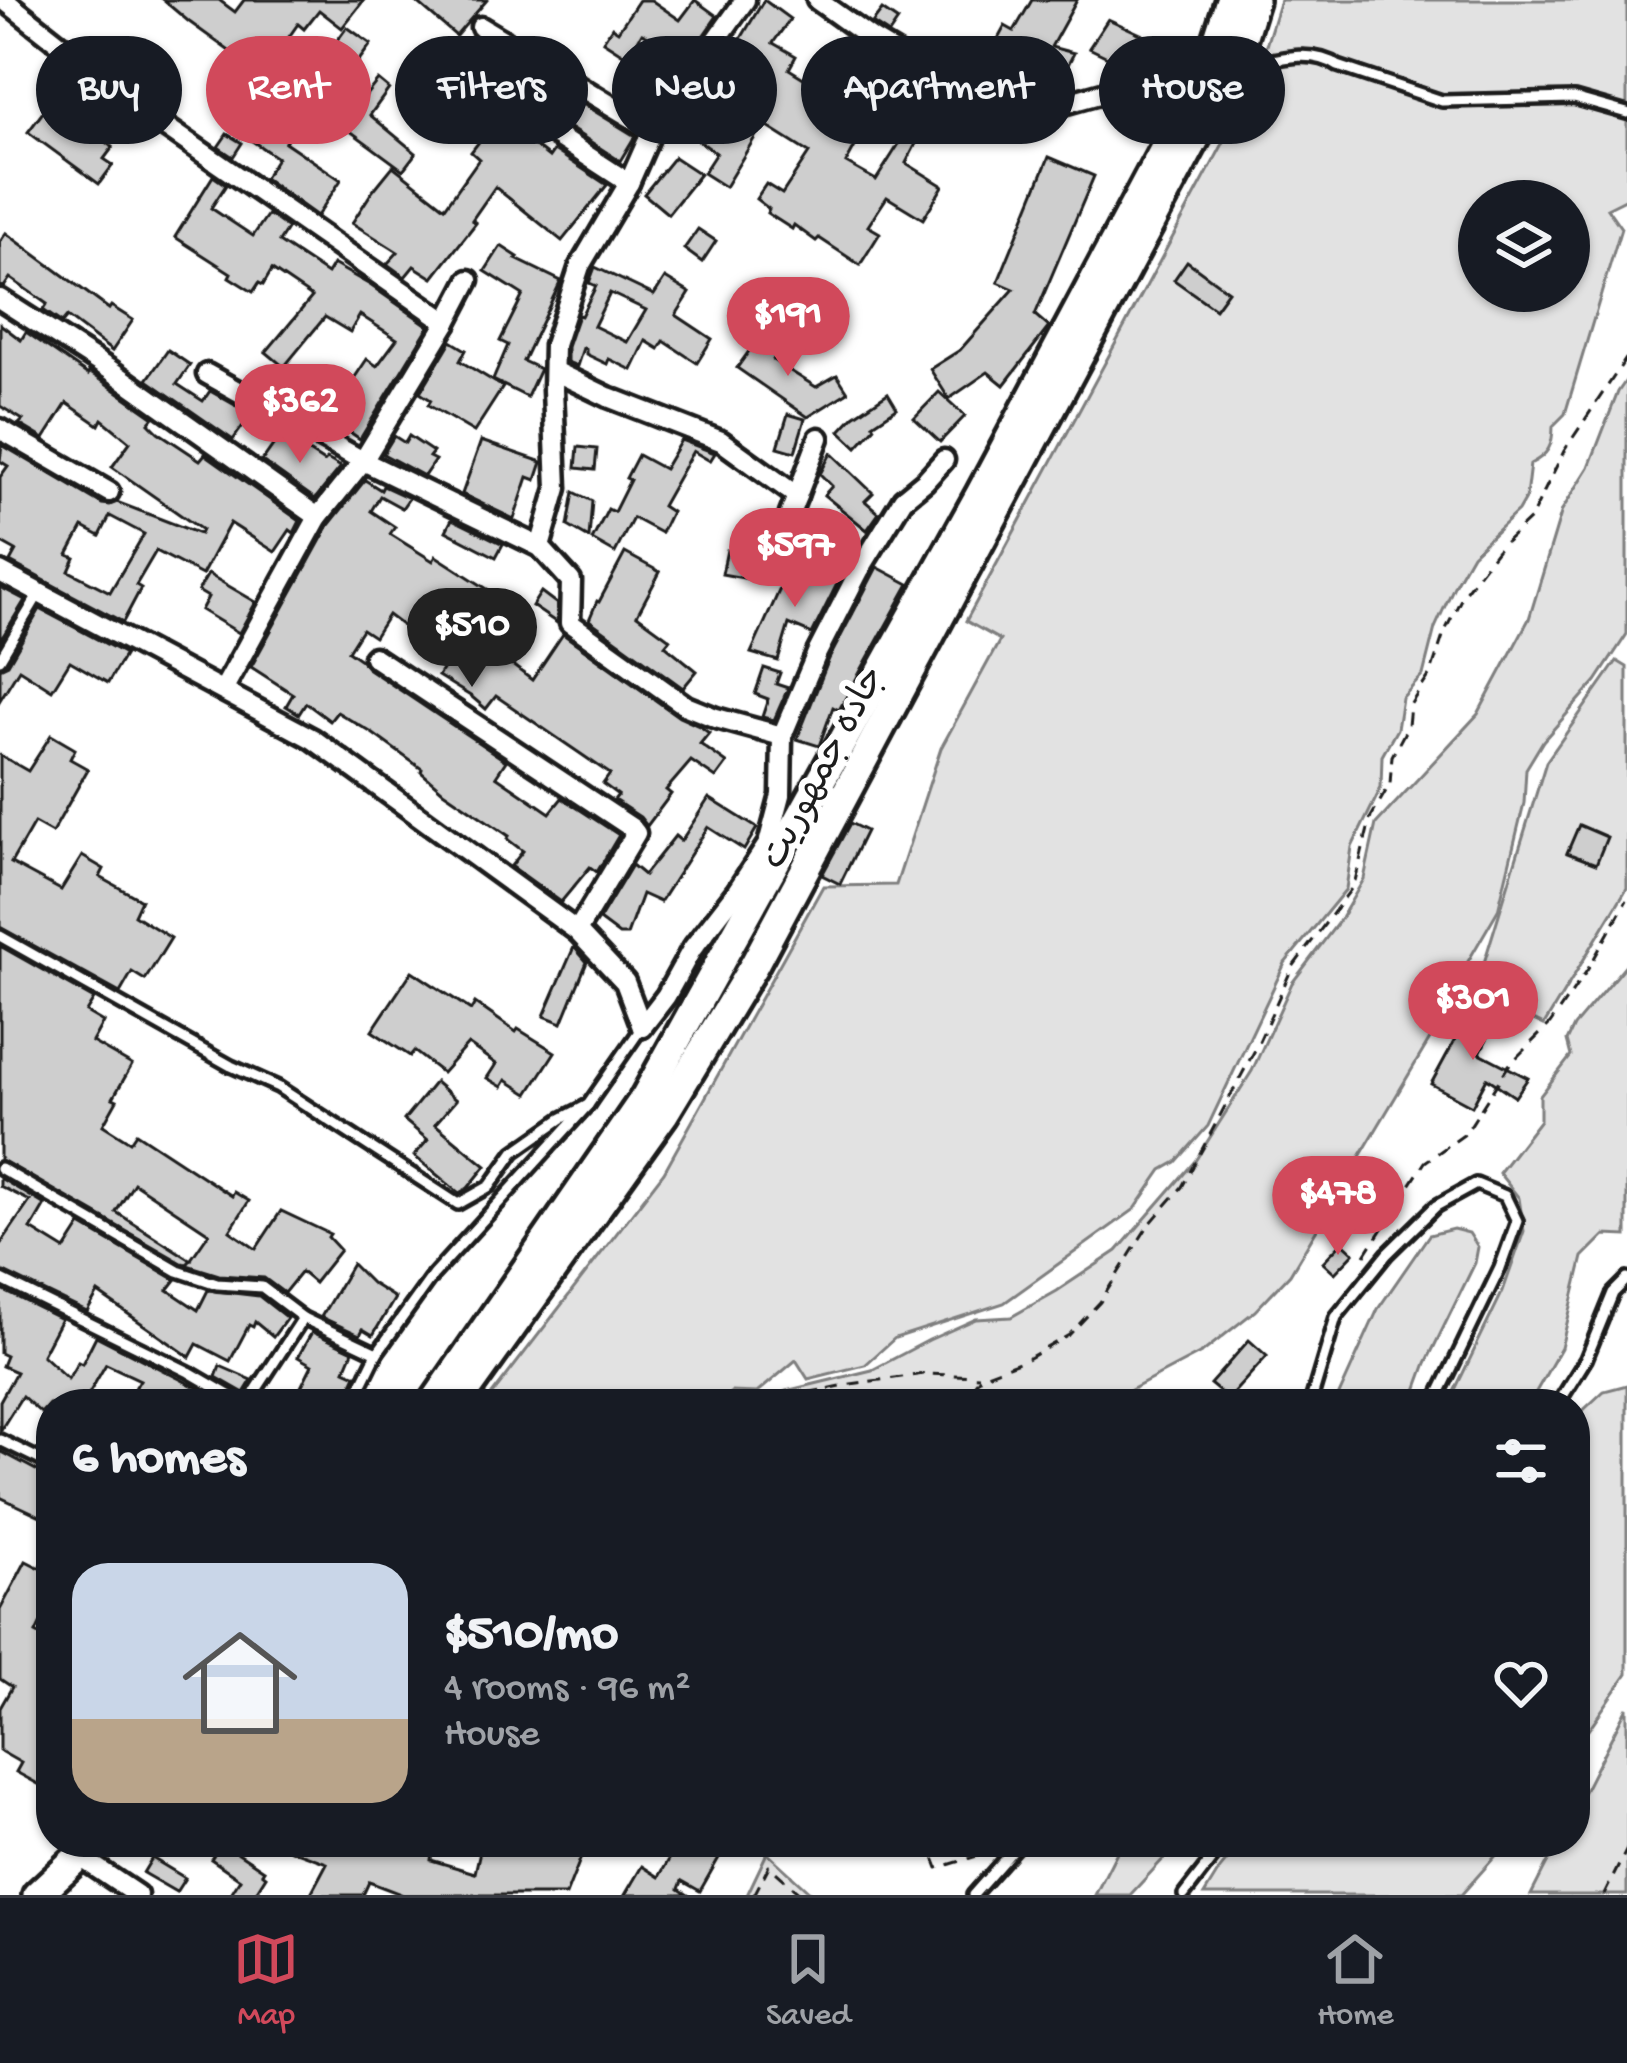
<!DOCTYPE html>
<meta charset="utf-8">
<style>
:root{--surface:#171b24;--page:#20242c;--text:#f1f3f6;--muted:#9ea1a6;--line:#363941;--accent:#d1495b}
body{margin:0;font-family:"Gochi Hand","Playpen Sans Arabic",sans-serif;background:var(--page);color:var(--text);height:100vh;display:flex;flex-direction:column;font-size:45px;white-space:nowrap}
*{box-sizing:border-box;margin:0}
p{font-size:39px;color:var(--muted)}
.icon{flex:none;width:66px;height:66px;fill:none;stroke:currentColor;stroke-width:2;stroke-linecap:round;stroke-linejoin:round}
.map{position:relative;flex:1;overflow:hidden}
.panel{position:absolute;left:36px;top:1389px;width:1554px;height:468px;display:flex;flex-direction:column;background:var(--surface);border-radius:48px;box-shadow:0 3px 9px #0004}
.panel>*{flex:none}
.hud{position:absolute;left:36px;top:36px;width:1557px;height:108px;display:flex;gap:24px}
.buttons{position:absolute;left:1458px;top:180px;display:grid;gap:24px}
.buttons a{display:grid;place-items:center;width:132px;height:132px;border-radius:50%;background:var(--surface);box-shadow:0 3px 9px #0004;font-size:60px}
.price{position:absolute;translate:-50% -102px;padding:0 27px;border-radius:42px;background:var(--accent);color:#fff;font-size:39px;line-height:78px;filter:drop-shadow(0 3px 6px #0008)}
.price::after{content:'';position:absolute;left:50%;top:72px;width:36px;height:27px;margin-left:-18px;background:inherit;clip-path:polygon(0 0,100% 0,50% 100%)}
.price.on{background:#222;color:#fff}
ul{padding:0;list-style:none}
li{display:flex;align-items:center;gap:36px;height:300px;padding:0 36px}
li span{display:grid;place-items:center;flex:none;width:336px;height:240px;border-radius:36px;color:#555}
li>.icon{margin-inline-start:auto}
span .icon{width:144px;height:144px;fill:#fffc;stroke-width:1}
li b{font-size:51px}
h2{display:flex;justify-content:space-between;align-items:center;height:144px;padding:0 36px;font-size:51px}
.pill{padding:0 42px;border-radius:54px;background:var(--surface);box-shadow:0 3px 9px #0004;font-size:42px;line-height:108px}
.pill.on{background:var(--accent);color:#fff}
.tab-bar{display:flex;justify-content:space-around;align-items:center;height:168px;border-top:3px solid var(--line);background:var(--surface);font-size:33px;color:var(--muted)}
.tab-bar a{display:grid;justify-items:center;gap:6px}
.tab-bar .on{color:var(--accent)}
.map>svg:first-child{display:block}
.green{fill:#e2e2e2;stroke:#7f7f7f;stroke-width:3;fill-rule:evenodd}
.building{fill:#cecece;stroke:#1c1c1c;stroke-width:3;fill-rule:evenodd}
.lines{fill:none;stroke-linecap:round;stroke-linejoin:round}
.lane-casing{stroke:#1c1c1c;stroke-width:18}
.street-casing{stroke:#1c1c1c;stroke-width:27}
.secondary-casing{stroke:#1c1c1c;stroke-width:36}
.path{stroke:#1c1c1c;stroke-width:3;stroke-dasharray:12 9;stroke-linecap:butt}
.lane{stroke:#fff;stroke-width:9}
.street{stroke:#fff;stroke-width:18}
.secondary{stroke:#fff;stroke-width:27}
.labels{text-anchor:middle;stroke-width:12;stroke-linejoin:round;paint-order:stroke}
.street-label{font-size:36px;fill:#1c1c1c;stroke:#fff}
</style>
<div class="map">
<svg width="1627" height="1895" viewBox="0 0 1627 1895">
<rect width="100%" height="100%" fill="#fff"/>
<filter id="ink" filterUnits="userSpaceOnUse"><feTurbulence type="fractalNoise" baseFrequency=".00833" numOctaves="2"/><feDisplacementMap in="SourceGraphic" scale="24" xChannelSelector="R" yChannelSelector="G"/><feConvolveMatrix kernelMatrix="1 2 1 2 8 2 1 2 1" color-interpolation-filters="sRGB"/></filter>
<g filter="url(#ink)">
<g class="green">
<path d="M 1280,0 L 1627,0 L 1627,198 L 1607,208 L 1621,228 L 1565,414 L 1553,426 C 1553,446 1548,455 1530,464 L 1526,497 L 1518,511 L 1472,554 L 1456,582 L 1435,628 L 1423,675 L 1402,698 L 1397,729 L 1382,756 L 1381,788 L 1352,847 L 1346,889 L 1285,963 L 1208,1126 L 1176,1162 L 1162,1170 L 1135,1209 L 1004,1303 L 895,1338 L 865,1365 L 808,1379 L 796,1360 L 757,1393 L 731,1392 L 722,1404 L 485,1404 L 664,1172 L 823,886 L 896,885 L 941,748 L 1000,640 L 966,621 L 1253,88 ZM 1479,201 L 1569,201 L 1569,291 L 1479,291 Z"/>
<polygon points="1627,379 1627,634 1596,681 1543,741 1526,769 1524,803 1498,910 1456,982 1433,1034 1290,1274 1255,1311 1203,1352 1131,1390 1111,1404 757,1404 786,1391 872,1370 929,1340 976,1319 1011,1317 1057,1291 1117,1251 1195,1161 1252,1071 1292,983 1340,920 1364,879 1376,824 1478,714 1529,619 1562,510 1589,467 1618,392"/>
<polygon points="1617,661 1627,667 1627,888 1544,1025 1475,992 1546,762"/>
<polygon points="1627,963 1627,1236 1605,1235 1583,1257 1561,1348 1529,1404 1448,1404 1503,1291 1524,1231 1519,1198 1499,1173 1540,1120 1540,1096 1571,1056 1567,1041 1574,1026"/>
<polygon points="1453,1229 1469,1233 1478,1247 1475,1263 1426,1363 1411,1404 1335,1404 1378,1309 1429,1235"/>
<polygon points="1627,1385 1627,1674 1584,1736 1575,1764 1575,1418 1604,1391"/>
<polygon points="1627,1707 1627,1895 1531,1895 1558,1842 1575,1842 1575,1809"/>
<polygon points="1122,1842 1179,1842 1130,1895 1095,1895"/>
<polygon points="1242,1842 1508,1842 1461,1895 1204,1895 1220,1869"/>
<polygon points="767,1853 813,1895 747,1895"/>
</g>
<g class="building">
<polygon points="163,0 219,0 235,12 244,0 364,0 342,28 319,10 304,29 298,24 279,51 315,72 315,79 296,112 302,116 285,142 341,180 317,216 264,178 277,158 239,132 253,112 218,89 239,58 188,21"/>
<polygon points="414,0 487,0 456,36"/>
<polygon points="639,0 651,0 680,20 695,0 717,16 689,56 642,33 628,57 603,41 612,27 618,31"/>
<polygon points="764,0 790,19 773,43 796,56 789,69 831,95 830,98 867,125 846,163 876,180 904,136 863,107 878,84 845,59 856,44 934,92 966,103 955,124 932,113 906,163 943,186 923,219 887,197 868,226 880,233 860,265 819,238 816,241 794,225 792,229 767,213 769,209 756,199 766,184 782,194 809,153 763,124 725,187 703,173 716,153 688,133 706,97 741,118 757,90 721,72"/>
<polygon points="1032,0 1077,0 1051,47 1074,53 1054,92 1042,92 1019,84 985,63 1005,26 1014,31"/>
<polygon points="882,10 898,21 889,34 872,23"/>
<polygon points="1108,19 1145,36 1130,68 1089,48"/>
<polygon points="347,27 371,44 355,66 331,49"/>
<polygon points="944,49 974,65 968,75 937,62"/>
<polygon points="652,65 671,76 649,105 632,93"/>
<polygon points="527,70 635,136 620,161 513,91"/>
<polygon points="378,80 389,89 370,115 416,153 403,170 342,125"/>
<polygon points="52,100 113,147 104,159 113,165 99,184 28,132"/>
<polygon points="495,121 514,136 517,132 549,157 554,150 607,185 562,241 495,187 472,220 476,223 433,278 414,266 405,277 387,264 398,252 352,223 372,192 393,166 445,207 479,159 471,152"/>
<polygon points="227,134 242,143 233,157 218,147"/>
<polygon points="674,157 700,174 668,214 644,194"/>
<polygon points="1049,157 1094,176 1035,315 1049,327 1004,385 988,372 949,399 930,369 960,350 1014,289 998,282"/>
<polygon points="213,176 226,185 211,208 253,236 268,214 288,228 279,242 327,274 333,264 370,285 429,326 360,439 331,419 331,413 367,359 377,366 397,339 360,315 350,332 325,317 284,367 266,352 312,297 272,270 263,285 259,283 253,292 229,277 231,273 175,237"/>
<polygon points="698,229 716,241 702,262 684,249"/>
<polygon points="6,233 109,309 111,306 133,320 112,351 67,317 62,323 43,310 47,304 10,278 4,287 0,286 0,242"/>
<polygon points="501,246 518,257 516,259 561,281 523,361 540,369 527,397 493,380 508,345 500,341 523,295 485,271"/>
<polygon points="1187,261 1228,291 1215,309 1174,280"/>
<path d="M 595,267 L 654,295 L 665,278 L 690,293 L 676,315 L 712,339 L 697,363 L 664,341 L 659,349 L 646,341 L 632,370 L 609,359 L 607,364 L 586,354 L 586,349 L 583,348 L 577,366 L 567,362 L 567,347 L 578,315 L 581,316 L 596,286 L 589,283 ZM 610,293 L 646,310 L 627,342 L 594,326 Z"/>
<path d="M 0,324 L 21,340 L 26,332 L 88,375 L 89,372 L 101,380 L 154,417 L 149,423 L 158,432 L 200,460 L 205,454 L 300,521 L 294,533 L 290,530 L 275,552 L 230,523 L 202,575 L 156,551 L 136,585 L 141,588 L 123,622 L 10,562 L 16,551 L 0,542 L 0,477 L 8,466 L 0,461 L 2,445 L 102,504 L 110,505 L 117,502 L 200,534 L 202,530 L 112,467 L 130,442 L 102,419 L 99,425 L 67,403 L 44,439 L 19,424 L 23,420 L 0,406 ZM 110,516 L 144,534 L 110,592 L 69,571 L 75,558 L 68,555 L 83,527 L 100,536 Z"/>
<polygon points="762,333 782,348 773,360 816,387 837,375 848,392 808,417 737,368"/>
<polygon points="451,341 466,350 460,361 503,387 474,432 428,405 431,400 420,393"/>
<polygon points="168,350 190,365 177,384 203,401 210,391 251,414 233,440 147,380"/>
<polygon points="939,392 965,416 940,442 914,418"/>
<polygon points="888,393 897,408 873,424 875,427 857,447 840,431 854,416"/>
<polygon points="788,414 805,419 795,452 778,447"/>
<polygon points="281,434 324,462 327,459 341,467 315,499 262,461"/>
<polygon points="394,436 405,443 409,436 433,452 429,457 435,460 424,476 383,454"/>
<polygon points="681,440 715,453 710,461 693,451 662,506 671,512 661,533 633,518 615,553 592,540 608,509 614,512 630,480 626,478 638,455 664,469"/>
<polygon points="481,441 542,462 536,480 528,477 514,519 462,494"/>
<polygon points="578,447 597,449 595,470 576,468"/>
<polygon points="831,453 873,493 865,501 879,513 867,530 824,495 832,486 820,474"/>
<polygon points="365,480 381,490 383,486 409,498 402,508 380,496 371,511 395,527 390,534 433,561 436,556 526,614 508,643 510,645 503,658 532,680 563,634 679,717 701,727 709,733 700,744 727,763 716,778 691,761 666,790 671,794 647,826 640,817 614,800 618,795 603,784 610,774 496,696 486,709 472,697 438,676 448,660 388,615 374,637 362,629 348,651 361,660 367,668 506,761 496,776 550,813 562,798 619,835 597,872 590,867 561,902 511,866 523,851 507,839 509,836 443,791 421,772 422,769 372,733 337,712 330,721 306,703 299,714 286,706 293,694 251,667 329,525"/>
<polygon points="574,492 592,501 589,538 568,526"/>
<polygon points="452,519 503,544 496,557 446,531"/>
<polygon points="727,550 754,555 749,579 722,574"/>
<polygon points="625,553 660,572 637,615 670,639 665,645 697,671 683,688 589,620 597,601 599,602"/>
<polygon points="822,567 841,576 812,634 789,624 778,661 751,653 788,571 816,582"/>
<polygon points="877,567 909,584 839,710 833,707 819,746 797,739 829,659"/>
<polygon points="208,574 256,602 239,633 201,610 208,597 198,591"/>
<polygon points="0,587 25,600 0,641"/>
<polygon points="541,592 557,604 557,623 532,606"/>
<polygon points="40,609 125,654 108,683 70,661 52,690 19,669 0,700 0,668 8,664"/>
<polygon points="764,668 780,673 776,684 788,688 774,720 762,717 768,699 755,694"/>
<polygon points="51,735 75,749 70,759 88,769 52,833 34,823 11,863 61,890 82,856 104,869 100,877 141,900 134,915 171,938 145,980 132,972 120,993 0,927 0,755 28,771"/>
<polygon points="709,798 757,828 744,850 708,827 660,902 642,894 627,935 619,935 599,920 632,865 644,875 675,836 681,841"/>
<polygon points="850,823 866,831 840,884 822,875"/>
<polygon points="1579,825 1607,837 1596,864 1567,853"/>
<polygon points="0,946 94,999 86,1012 103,1022 92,1042 132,1065 113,1098 117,1100 103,1125 130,1142 136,1133 232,1196 234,1192 249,1201 230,1231 256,1249 281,1211 330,1234 328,1237 340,1250 314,1283 301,1272 284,1293 264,1278 219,1275 187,1265 209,1233 134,1183 116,1212 191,1260 187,1264 182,1263 0,1159"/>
<polygon points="574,947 587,962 562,1023 544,1016"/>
<polygon points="412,971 471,1010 475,1003 516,1032 518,1029 555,1052 528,1094 506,1080 502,1087 487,1078 496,1064 468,1044 442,1073 414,1051 410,1056 372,1031"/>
<polygon points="1461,1009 1494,1025 1480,1053 1528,1078 1515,1097 1487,1078 1472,1106 1431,1084 1457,1036 1449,1033"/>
<polygon points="435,1082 456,1100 435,1124 486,1166 468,1188 459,1193 414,1156 428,1140 404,1120"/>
<polygon points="0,1178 45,1205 31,1229 65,1250 81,1225 176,1280 168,1290 198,1310 208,1290 259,1296 287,1318 273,1337 255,1322 253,1327 249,1325 230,1361 197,1344 190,1357 98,1293 87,1312 0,1270 0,1245 30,1201 0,1186"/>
<polygon points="1342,1242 1354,1253 1335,1273 1323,1262"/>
<polygon points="352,1264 371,1283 395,1298 373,1335 363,1329 360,1335 321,1317"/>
<polygon points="0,1289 61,1319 42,1355 68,1379 78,1362 82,1364 96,1336 211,1395 206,1404 125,1404 140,1380 106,1364 83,1404 49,1404 41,1413 22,1396 0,1431 0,1401 16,1372 2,1366 6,1356 0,1353"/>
<polygon points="312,1332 353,1351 345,1370 356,1375 343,1404 305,1404 295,1399 312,1365 298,1357"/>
<polygon points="1249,1340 1267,1356 1228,1399 1210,1384"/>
<polygon points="220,1366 252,1380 244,1393 216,1377"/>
<polygon points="0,1451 51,1478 51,1521 0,1497"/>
<polygon points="51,1544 51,1601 36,1633 51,1641 51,1705 38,1729 51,1736 51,1791 16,1772 21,1763 0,1751 0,1708 12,1687 0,1679 0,1610 26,1561 40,1568"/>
<polygon points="222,1842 264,1870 262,1873 266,1876 254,1895 230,1895 240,1879 211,1859"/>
<polygon points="276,1842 388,1842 432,1853 431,1860 475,1873 482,1842 587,1842 566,1895 403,1895 369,1882 363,1895 310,1895 327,1863 275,1844"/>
<polygon points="679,1842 728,1842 700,1891 682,1881 679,1889 688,1895 625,1895 642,1866 659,1877"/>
<polygon points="152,1858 185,1878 176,1892 143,1873"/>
</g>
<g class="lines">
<g class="lane-casing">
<g id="lane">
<path d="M 1236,68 C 1269,62 1309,46 1338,66 L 1442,101 L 1574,98 L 1627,113"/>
<polyline points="0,659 40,592"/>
<polyline points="0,936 231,1066 278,1087 458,1204 490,1186 514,1152 561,1119 588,1105"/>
<polyline points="0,1168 178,1271 217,1284 262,1287 303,1318 377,1353"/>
<polyline points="0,1279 189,1372 244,1404"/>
<polyline points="247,1404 303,1318"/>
<polyline points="352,1404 377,1353 433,1275 588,1105 642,1027"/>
<polyline points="1310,1404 1336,1317 1387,1254 1436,1206 1476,1184 1505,1196 1517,1221 1500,1268 1434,1404"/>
<polyline points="1558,1404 1586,1359 1613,1293 1627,1279"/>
<polyline points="0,1440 51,1465"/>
<polyline points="973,1895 1020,1842"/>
<polyline points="1184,1895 1225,1842"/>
</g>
</g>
<g class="street-casing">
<g id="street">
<polyline points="4,0 163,125 447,322"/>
<polyline points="817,0 873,40 940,80 1016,105 1056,106 1210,63"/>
<polyline points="481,27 652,130"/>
<polyline points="437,58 629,183"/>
<polyline points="0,299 109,369 318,517"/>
<polyline points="554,371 608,397 721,441 797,496"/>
<polyline points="207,374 363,461 540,547 571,581 570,623 686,706 716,718 782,736"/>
<polyline points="0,429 109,492"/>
<polyline points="819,438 790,514 786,531 794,540 860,569"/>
<polyline points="540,547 557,488 553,390 554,345 580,266 629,183 663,106 693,73 745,0"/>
<polyline points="0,572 313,739 577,931 625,982 642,1027"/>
<polyline points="374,657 632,828 636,833 577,931"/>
<polyline points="223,690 318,517 363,461 447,322 469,280"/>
<polyline points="642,1027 666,996 692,949 737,891 768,844 781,795 782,736 817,653 860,569 903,499 925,481 944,460"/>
<polyline points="79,1856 137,1895"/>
</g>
</g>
<g class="secondary-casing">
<g id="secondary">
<polyline points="433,1404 645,1097 980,494 1210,63 1230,0"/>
<polyline points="457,1404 664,1114 754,965 1233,68 1254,0"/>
<polyline points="37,1895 94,1842"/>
</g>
</g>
<g class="path">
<polyline points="1365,1255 1425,1162 1465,1134 1509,1065 1550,1024 1588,969 1627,900"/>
<polyline points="791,1404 806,1393 851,1384 924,1374 979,1376"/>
<polyline points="960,1404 981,1376 1027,1359 1069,1335 1100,1302 1148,1226 1182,1187 1256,1048 1292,968 1354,885 1371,817 1390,784 1392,756 1408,726 1410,705 1431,673 1444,633 1464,593 1497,550 1531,518 1564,451 1627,357"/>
<polyline points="922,1842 933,1855 938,1868 987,1853"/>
<polyline points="612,1848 617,1842"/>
<polyline points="754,1895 769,1866 802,1895"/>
<polyline points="1604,1895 1627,1849"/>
</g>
<use href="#lane" class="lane"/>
<use href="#street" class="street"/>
<use href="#secondary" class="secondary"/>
</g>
</g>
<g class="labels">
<g class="street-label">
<text transform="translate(820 766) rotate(-62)" y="13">جاده جمهوریت</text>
</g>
</g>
</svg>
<div class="buttons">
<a><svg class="icon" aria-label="layers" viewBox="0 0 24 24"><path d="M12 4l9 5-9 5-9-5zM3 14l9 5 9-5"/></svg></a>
</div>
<b class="price" style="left:788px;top:379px">$191</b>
<b class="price" style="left:300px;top:466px">$362</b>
<b class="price" style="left:795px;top:610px">$597</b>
<b class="price on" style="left:472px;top:690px">$510</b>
<b class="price" style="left:1473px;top:1063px">$301</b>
<b class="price" style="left:1338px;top:1258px">$478</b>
<div class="hud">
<a class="pill">Buy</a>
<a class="pill on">Rent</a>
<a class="pill">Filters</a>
<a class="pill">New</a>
<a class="pill">Apartment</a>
<a class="pill">House</a>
</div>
<section class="panel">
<h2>6 homes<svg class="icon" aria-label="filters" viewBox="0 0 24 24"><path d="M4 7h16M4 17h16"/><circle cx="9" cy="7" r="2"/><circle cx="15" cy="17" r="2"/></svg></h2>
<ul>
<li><span style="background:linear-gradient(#c9d6e8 65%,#b9a48a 0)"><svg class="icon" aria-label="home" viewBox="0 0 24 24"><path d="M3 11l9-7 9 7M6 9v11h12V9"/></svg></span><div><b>$510/mo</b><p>4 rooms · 96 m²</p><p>House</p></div><svg class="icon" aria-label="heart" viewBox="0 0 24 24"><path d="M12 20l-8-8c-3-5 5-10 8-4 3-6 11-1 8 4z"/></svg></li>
</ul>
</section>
</div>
<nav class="tab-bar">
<a class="on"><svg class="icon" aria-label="map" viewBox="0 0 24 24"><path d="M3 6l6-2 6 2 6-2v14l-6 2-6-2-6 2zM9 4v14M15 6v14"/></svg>Map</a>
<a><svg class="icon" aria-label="saved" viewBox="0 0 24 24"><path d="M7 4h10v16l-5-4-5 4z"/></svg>Saved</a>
<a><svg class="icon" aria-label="home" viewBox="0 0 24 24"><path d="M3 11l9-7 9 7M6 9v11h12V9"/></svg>Home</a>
</nav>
